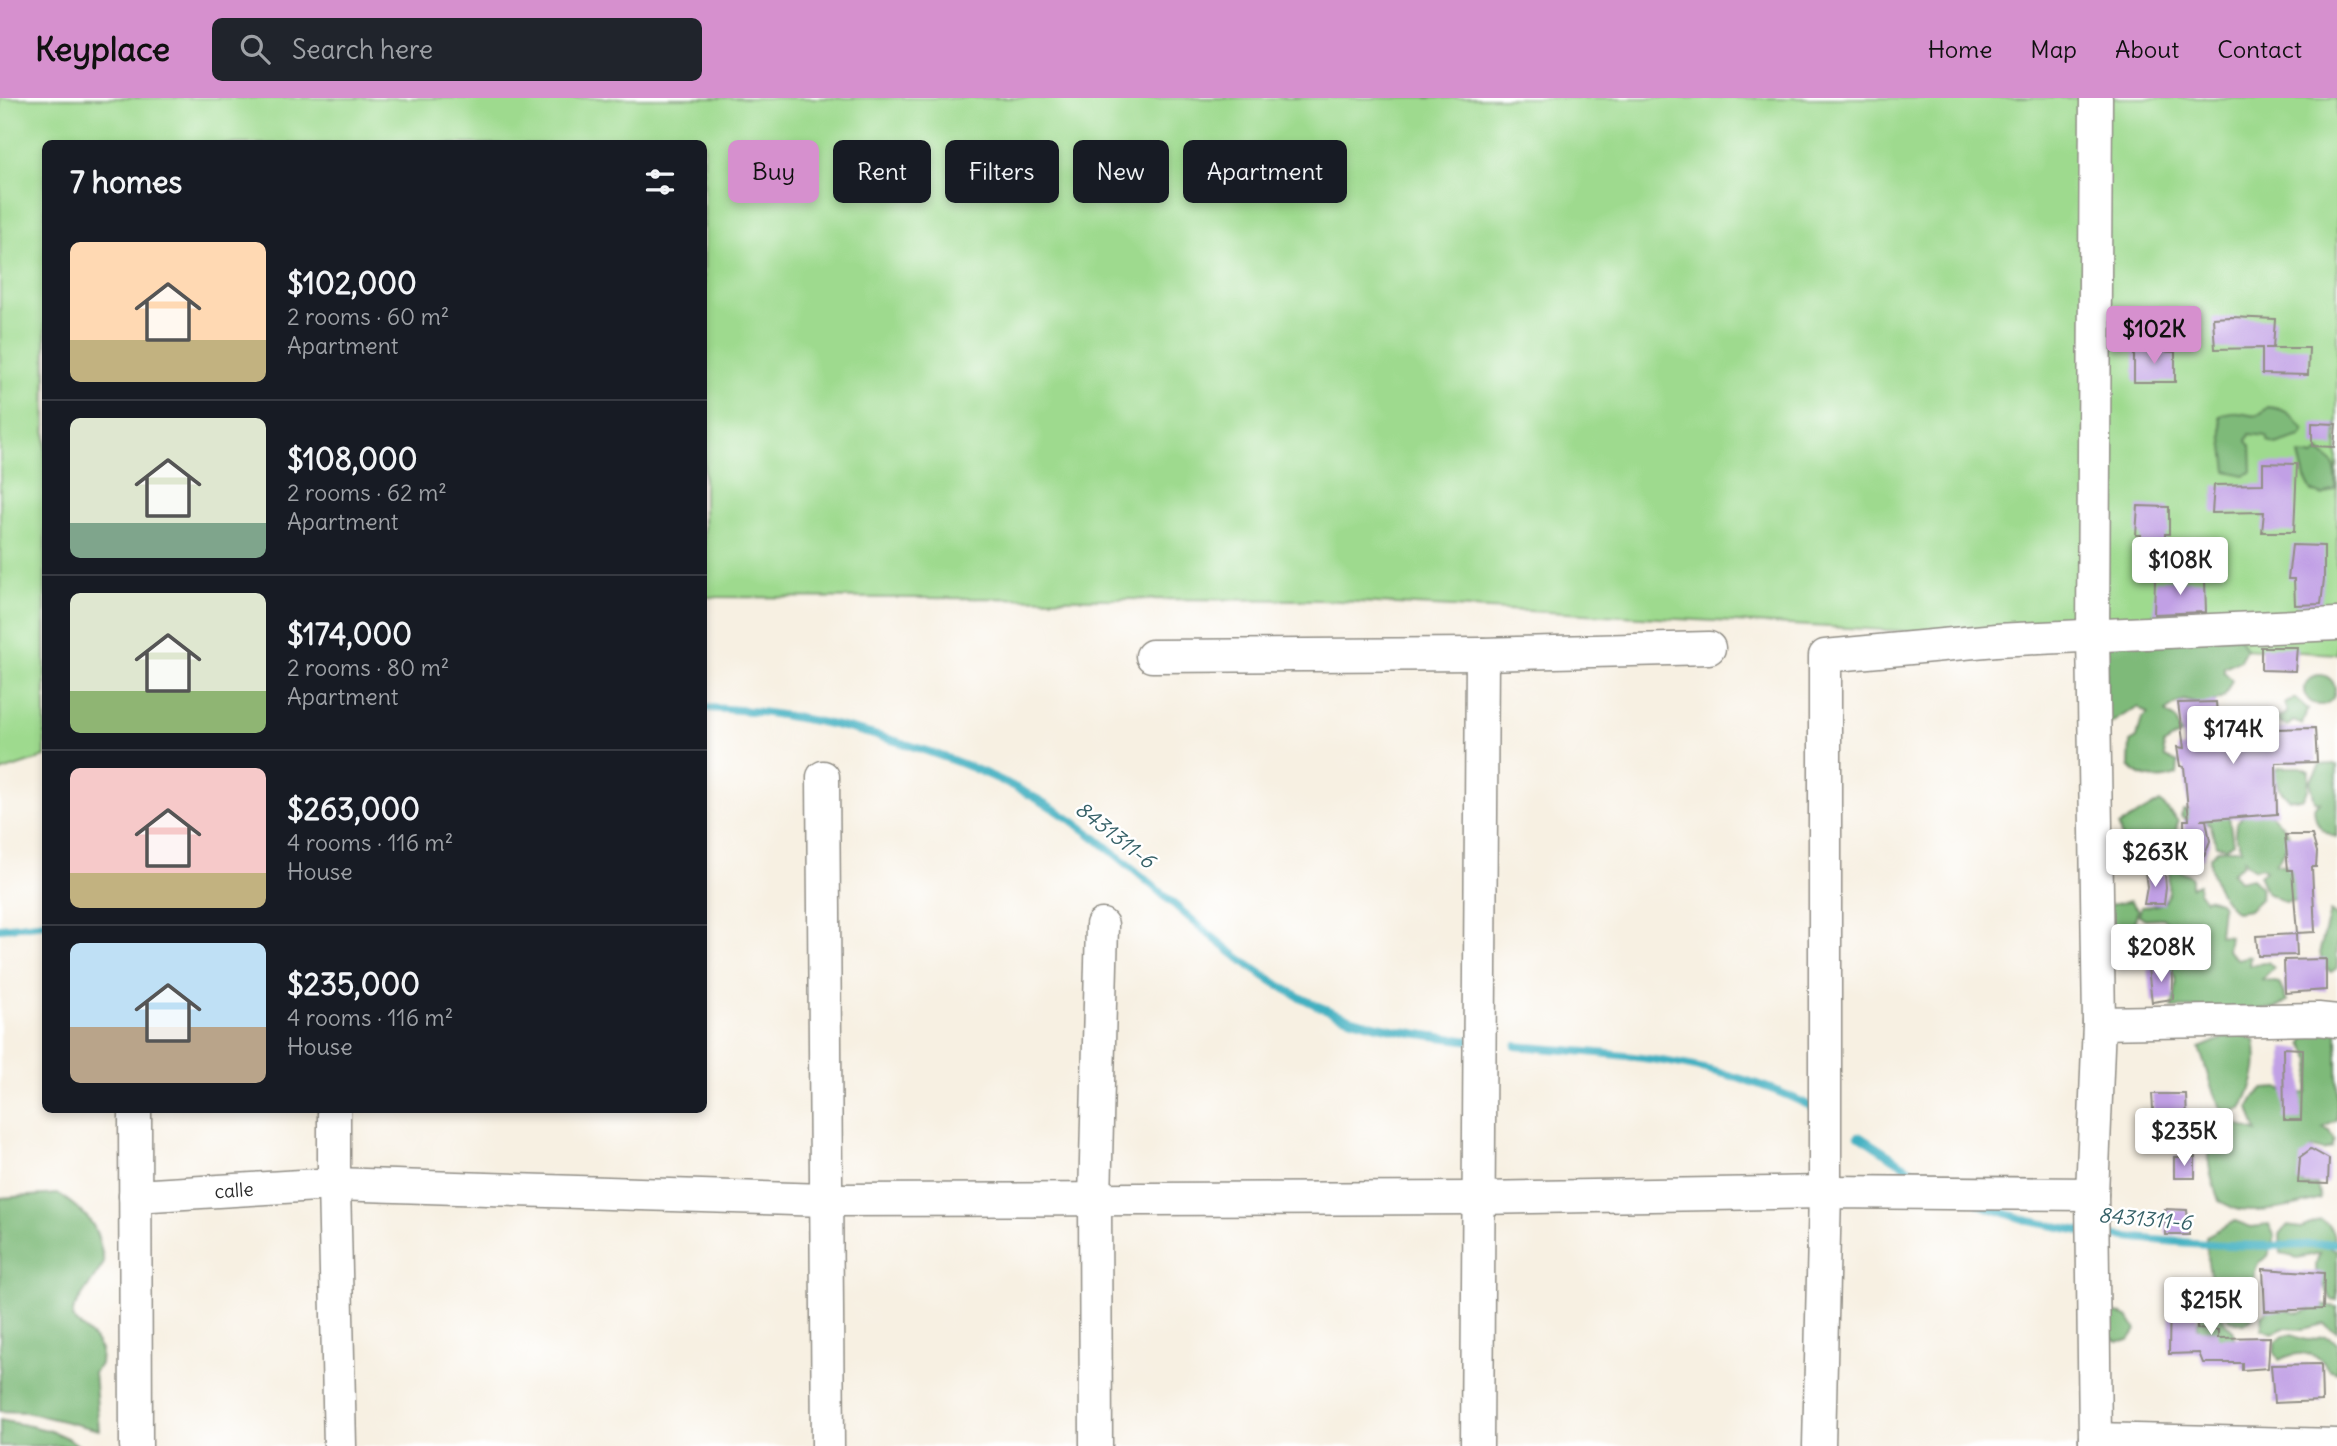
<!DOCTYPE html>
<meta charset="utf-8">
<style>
:root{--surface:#171b24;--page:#20242c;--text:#f1f3f6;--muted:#9ea1a6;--line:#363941;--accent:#d690ce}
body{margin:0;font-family:Delius,sans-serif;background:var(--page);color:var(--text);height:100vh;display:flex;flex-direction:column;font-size:26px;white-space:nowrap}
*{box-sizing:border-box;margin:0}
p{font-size:23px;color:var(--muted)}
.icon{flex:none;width:38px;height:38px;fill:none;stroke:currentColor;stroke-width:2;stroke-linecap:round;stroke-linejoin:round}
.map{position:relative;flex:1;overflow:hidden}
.details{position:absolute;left:42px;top:42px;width:665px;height:973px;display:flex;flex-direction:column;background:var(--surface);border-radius:10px;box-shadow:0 4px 10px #0003}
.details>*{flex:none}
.banner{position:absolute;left:728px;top:42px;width:665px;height:63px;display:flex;gap:14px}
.price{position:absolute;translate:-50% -60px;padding:0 16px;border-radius:7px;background:#fff;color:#222;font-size:23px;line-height:46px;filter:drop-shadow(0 2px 4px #0008)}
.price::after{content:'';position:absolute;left:50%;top:42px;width:21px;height:16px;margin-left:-10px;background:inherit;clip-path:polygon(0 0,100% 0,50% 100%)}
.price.selected{background:var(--accent);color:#111}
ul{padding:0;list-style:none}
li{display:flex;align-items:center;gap:21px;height:175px;padding:0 28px}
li+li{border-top:2px solid var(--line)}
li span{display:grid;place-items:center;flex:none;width:196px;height:140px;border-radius:10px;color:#555}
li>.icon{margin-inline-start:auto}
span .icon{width:84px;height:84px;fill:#fffc;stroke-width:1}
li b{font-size:30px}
h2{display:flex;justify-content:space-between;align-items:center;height:84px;padding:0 28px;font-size:30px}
.tag{padding:0 24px;border-radius:10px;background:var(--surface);box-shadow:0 4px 10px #0003;font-size:24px;line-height:63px}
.tag.selected{background:var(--accent);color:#111}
header{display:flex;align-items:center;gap:42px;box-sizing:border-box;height:98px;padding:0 35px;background:var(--accent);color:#111}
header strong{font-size:33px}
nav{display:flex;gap:38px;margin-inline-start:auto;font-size:24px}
.search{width:490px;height:63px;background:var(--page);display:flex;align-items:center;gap:18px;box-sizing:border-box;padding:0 24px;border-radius:10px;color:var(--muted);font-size:26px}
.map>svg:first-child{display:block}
.green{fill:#9eda8e;stroke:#64825c;stroke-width:2}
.forest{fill:#7eba79;stroke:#547252;stroke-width:2}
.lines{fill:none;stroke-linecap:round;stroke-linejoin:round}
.stream{stroke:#43b0c1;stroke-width:8}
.building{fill:#c1a0e5}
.minor-casing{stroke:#918e86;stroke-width:35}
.minor{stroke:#fff;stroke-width:32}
.labels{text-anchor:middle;stroke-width:5;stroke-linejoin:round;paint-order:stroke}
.street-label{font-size:19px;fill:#2b2b2b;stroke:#fff}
.water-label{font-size:21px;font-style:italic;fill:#356067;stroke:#fff}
</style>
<header>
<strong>Keyplace</strong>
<div class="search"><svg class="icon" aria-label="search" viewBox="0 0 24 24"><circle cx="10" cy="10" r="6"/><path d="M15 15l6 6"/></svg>Search here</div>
<nav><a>Home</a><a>Map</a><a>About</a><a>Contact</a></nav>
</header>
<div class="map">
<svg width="2337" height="1348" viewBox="0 0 2337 1348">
<rect width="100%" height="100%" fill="#fff"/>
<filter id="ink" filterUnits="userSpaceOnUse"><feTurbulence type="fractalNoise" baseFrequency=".0143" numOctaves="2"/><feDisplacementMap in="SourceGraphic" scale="14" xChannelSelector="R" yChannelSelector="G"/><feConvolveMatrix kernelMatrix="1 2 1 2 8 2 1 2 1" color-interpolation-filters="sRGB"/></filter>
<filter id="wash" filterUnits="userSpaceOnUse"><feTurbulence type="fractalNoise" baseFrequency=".00686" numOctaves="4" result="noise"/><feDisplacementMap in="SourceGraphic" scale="28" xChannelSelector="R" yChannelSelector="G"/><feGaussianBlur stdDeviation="1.57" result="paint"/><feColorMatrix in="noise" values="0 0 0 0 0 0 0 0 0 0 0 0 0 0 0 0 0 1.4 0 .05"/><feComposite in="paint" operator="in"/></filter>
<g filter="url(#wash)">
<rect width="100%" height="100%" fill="#f7f0e2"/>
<polygon class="green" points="0,0 2337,0 2337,556 1321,502 704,499 704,46 46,46 45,659 0,674"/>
<g class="forest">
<path d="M 2268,309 C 2285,310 2295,318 2304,333 L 2301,339 L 2276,347 L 2269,344 L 2266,338 L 2250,336 L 2247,343 L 2251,348 L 2252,374 L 2244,377 L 2227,373 L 2220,318 C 2226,316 2233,314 2239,315 C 2256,317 2254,322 2268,309 Z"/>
<path d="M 2320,354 C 2336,365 2337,371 2336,391 L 2323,398 L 2312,394 L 2305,380 L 2299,357 L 2313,358 Z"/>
<path d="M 2238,537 L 2246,551 L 2240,562 L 2224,569 L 2224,574 L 2232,582 L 2224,599 L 2207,608 L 2183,602 L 2165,614 L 2176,622 L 2181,636 L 2163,647 L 2165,659 L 2178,665 L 2177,677 C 2159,683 2142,683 2129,668 L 2130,644 L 2137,640 L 2142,620 L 2148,616 L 2137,609 L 2103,630 L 2108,543 Z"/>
<circle cx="2320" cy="592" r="15"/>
<polygon points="2295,600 2308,611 2303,627 2293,623 2288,628 2281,626 2277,620 2287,615 2285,606"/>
<path d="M 2332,666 L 2337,668 L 2336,739 C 2320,732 2315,726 2314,709 L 2320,704 L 2315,703 L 2310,683 L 2320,667 Z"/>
<polygon points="2280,669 2301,669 2309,673 2308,692 2302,701 2289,701 2279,690 2273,675"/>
<path d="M 2160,704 L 2178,723 L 2175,737 L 2167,742 L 2160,760 L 2148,768 C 2125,758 2123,752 2119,728 Z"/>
<polygon points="2183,712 2228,712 2233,745 2226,749 2216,747 2210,725 2191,725 2181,718"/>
<path d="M 2249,712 L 2267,713 C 2294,738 2296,735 2276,766 L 2293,768 L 2297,803 L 2285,804 L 2267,795 L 2259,777 L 2266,772 L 2261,769 L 2255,771 L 2247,766 L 2244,761 L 2243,766 L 2232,775 L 2239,783 L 2252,780 L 2260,788 L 2261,801 L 2249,812 L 2236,814 C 2220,800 2210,780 2210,759 L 2218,751 L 2241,751 L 2235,736 L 2236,725 Z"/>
<path d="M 2172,768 L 2191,778 L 2191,789 L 2199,786 L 2199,794 L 2205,802 L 2207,800 L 2219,804 L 2222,808 L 2219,837 L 2229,838 L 2227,852 L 2237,861 L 2250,858 L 2249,868 L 2268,864 L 2274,870 L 2262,882 L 2279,885 L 2287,903 L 2275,911 L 2172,910 C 2177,889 2182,876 2162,864 L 2162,866 L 2148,856 L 2153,841 L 2163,842 L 2167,837 L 2169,825 L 2162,820 L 2145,821 L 2139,817 L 2141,809 C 2184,807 2160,790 2172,768 Z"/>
<polygon points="2130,803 2138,812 2129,842 2106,841 2104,808"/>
<polygon points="2330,814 2337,819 2337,870 2331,874 2322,868 2320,852"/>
<path d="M 2310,928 L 2337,930 L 2337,1022 L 2323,1030 L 2330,1033 L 2335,1042 L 2332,1050 L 2324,1053 L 2314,1050 L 2303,1059 L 2303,1087 L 2317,1087 L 2320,1101 C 2301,1108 2259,1116 2240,1112 C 2233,1111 2226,1106 2219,1103 C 2209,1075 2204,1058 2215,1029 L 2236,1026 L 2257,1034 L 2249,1010 L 2256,998 L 2264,991 L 2279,990 L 2290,996 L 2307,995 L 2312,963 L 2303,946 Z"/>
<path d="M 2237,935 L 2255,942 C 2260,970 2254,987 2242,1011 L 2225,1015 C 2210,995 2208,973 2199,950 Z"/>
<path d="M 59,1096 C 92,1121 96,1123 104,1165 L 74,1210 L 72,1220 L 94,1241 L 101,1252 L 100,1266 L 94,1275 L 99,1332 L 26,1314 L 0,1313 L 0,1100 Z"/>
<path d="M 2320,1122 L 2329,1127 L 2334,1138 L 2331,1150 L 2337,1152 L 2337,1202 L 2331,1201 C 2323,1182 2309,1177 2320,1155 L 2298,1160 L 2281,1156 L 2280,1136 L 2287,1128 L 2301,1130 Z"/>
<polygon points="2235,1123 2251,1129 2269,1127 2275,1138 2268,1158 2258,1165 2255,1175 2251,1199 2258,1212 2252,1220 2244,1226 2230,1222 2213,1194 2207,1159 2206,1138"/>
<path d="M 2319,1207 L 2337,1209 L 2337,1234 L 2324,1226 L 2303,1231 L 2284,1230 L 2273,1235 L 2262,1231 L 2261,1218 L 2272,1208 C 2297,1209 2289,1224 2319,1207 Z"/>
<polygon points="2207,1213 2221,1215 2227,1227 2234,1234 2234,1246 2203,1237 2197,1228 2200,1218"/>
<polygon points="2116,1215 2128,1219 2136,1232 2129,1242 2118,1243 2108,1239 2106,1221"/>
<path d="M 2292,1237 C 2297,1239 2304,1242 2309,1242 C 2322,1242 2322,1233 2337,1245 L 2337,1274 L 2328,1271 C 2318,1252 2297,1253 2279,1262 L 2274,1254 L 2276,1243 L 2284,1238 Z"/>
<path d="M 0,1322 C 26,1328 57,1330 79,1348 L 0,1348 Z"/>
</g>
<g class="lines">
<g class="stream">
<path d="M 704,610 C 816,612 982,659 1074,724 C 1153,780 1230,869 1318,908 C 1367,930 1420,937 1472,943"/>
<polyline points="0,830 46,825"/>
<path d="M 1516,948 C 1622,957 1721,961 1818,1012"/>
<polyline points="1859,1038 1912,1072"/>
<polyline points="1980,1107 2029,1123 2086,1134"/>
<path d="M 2099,1136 C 2177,1145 2258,1152 2337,1145"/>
</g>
</g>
<g id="blocks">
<g class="building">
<polygon points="2231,219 2275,221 2273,250 2265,250 2309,250 2308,277 2262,276 2262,250 2215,251 2213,220"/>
<polygon points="2134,252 2175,254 2175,284 2134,284"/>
<polygon points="2312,325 2336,326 2334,349 2312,348"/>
<polygon points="2263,365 2297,366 2294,434 2262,434 2264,414 2212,415 2214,387 2263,386"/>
<polygon points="2138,408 2169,409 2169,436 2165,436 2165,475 2140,477 2141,437 2136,437"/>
<polygon points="2292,447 2324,448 2324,481 2321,506 2295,507 2294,481 2288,481"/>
<polygon points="2155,482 2205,482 2206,514 2154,516"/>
<polygon points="2261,549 2297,549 2295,573 2261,572"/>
<polygon points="2216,604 2217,616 2272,614 2271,631 2315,630 2317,664 2276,665 2277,716 2200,722 2206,722 2210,743 2203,761 2185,761 2184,722 2189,722 2184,669 2180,668 2177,649 2184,650 2178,605"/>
<polygon points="2285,737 2312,737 2317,754 2316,769 2312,769 2315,834 2297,835 2292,772 2288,772"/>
<polygon points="2145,774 2165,776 2166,790 2164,806 2144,806 2147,789"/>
<polygon points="2296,836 2297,857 2258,858 2256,838"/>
<polygon points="2326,861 2326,892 2285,895 2284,862"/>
<polygon points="2148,870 2173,871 2173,901 2152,904"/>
<polygon points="2283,950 2303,951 2301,1022 2284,1022"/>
<polygon points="2152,996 2186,996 2187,1024 2154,1026"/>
<polygon points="2311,1051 2329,1061 2328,1086 2298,1085 2300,1059"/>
<rect x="2174" y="1059" width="21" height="21"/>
<polygon points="2165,1111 2187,1112 2189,1137 2166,1137"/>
<polygon points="2263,1171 2324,1175 2323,1211 2265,1213"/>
<polygon points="2170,1192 2197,1192 2197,1231 2218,1232 2218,1240 2270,1239 2268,1270 2242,1272 2242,1265 2203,1265 2199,1255 2169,1256"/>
<polygon points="2321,1266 2322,1303 2274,1305 2271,1267"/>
</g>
</g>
</g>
<g filter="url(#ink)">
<use href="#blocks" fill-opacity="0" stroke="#918e86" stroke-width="2"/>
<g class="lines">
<g class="minor-casing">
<g id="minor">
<polyline points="1152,558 1482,556 1709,550"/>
<polyline points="823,679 828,1348"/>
<polyline points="2099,925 2318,921 2337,923"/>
<polyline points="135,1012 136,1348"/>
<polyline points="334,1012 334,1086 340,1348"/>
<polyline points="2092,1096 2095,1341"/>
<polyline points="135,1098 334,1086 825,1102 1480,1100 1825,1094 2092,1096 2099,925 2093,536 2096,0"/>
<polyline points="1096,1348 1095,1102 1102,827"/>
<polyline points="1477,1348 1482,556"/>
<polyline points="1819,1348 1825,1094 1825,558 1996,542 2337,526"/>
<polyline points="2095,1348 2095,1341 2337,1347"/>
</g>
</g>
<use href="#minor" class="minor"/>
</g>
</g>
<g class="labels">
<g class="street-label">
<text transform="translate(234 1092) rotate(-4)" y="7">calle</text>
</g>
<g class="water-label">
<text transform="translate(1115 737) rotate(38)" y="7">8431311-6</text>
<text transform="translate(2145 1121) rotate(5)" y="7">8431311-6</text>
</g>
</g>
</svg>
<b class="price selected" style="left:2154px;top:268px">$102K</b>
<b class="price" style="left:2180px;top:499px">$108K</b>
<b class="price" style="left:2233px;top:668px">$174K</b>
<b class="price" style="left:2155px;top:791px">$263K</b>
<b class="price" style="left:2161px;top:886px">$208K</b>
<b class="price" style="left:2184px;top:1070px">$235K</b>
<b class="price" style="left:2211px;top:1239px">$215K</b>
<div class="banner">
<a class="tag selected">Buy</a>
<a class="tag">Rent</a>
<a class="tag">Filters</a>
<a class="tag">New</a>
<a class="tag">Apartment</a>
</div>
<section class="details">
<h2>7 homes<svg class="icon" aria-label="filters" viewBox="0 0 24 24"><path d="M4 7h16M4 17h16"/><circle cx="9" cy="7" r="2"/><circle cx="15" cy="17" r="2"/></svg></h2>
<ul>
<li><span style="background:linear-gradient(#ffd9b3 70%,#c2b280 0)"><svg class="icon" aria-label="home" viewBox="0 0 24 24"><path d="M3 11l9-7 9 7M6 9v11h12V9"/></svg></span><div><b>$102,000</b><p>2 rooms · 60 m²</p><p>Apartment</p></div></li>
<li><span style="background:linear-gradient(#dfe7d0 75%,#7fa58c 0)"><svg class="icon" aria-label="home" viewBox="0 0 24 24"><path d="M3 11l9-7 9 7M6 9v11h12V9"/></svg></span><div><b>$108,000</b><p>2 rooms · 62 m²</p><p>Apartment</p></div></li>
<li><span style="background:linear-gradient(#dfe7d0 70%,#8fb573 0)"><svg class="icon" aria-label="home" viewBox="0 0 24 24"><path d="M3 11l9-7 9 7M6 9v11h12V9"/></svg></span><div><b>$174,000</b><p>2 rooms · 80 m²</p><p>Apartment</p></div></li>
<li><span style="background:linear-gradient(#f6c9c9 75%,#c2b280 0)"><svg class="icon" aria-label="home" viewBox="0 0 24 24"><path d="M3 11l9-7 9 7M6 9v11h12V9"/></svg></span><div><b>$263,000</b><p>4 rooms · 116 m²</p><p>House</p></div></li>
<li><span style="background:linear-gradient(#bfe0f5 60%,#b9a48a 0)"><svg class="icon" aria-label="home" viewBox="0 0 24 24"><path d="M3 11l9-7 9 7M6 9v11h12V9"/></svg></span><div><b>$235,000</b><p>4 rooms · 116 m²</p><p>House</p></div></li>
</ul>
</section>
</div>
